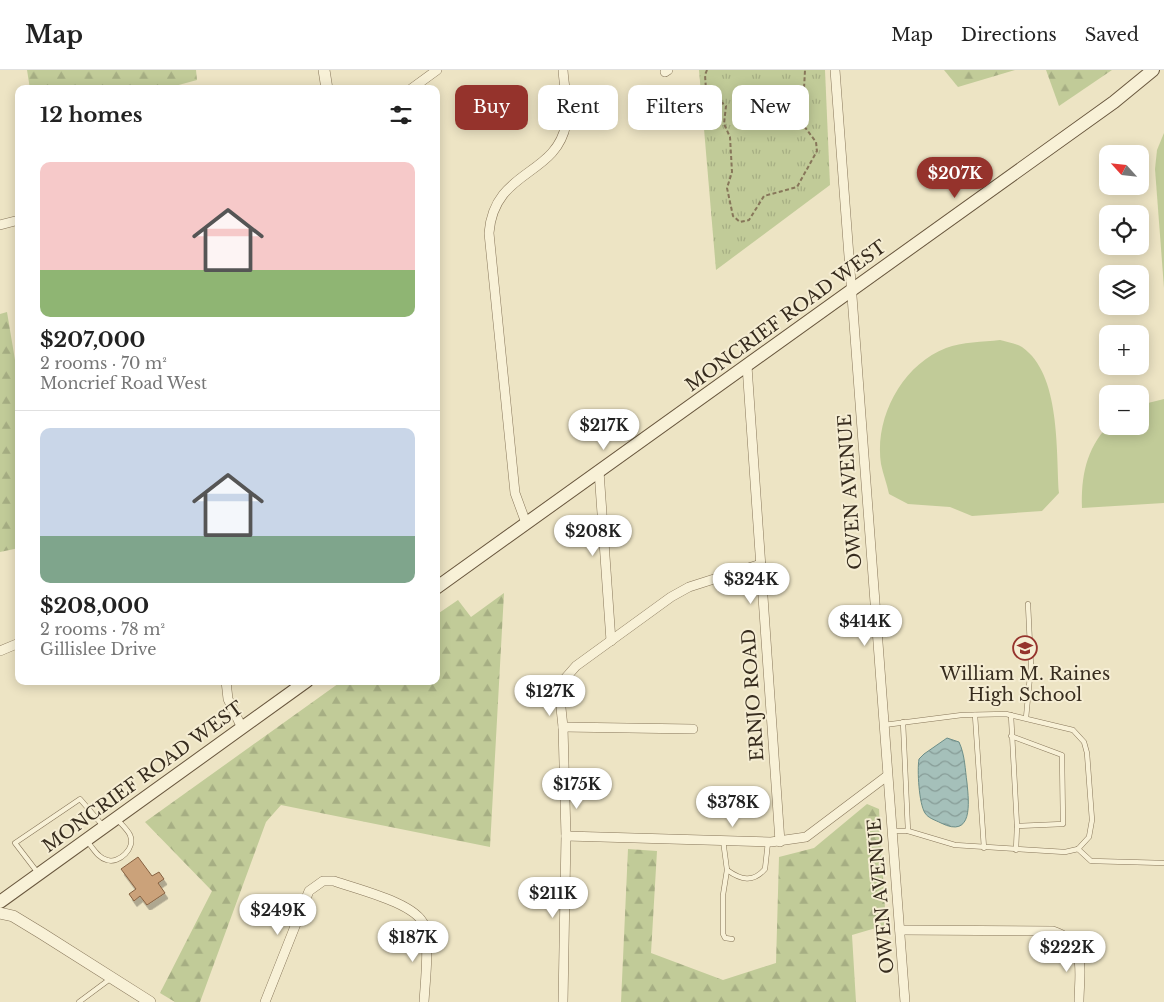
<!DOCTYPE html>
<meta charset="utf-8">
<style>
:root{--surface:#fff;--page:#f2f2f2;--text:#222;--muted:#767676;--line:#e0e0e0;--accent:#95332c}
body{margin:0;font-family:"Libre Baskerville",serif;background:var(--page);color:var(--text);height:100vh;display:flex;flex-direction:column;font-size:19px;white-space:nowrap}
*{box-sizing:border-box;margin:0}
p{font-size:16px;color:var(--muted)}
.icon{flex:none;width:28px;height:28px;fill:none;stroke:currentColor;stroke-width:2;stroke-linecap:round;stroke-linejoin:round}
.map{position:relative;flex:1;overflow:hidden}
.side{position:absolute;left:15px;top:15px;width:425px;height:600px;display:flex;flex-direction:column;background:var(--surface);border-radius:10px;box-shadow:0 2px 12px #0003}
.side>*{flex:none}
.top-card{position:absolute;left:455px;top:15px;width:475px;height:45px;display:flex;gap:10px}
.needle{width:32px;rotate:297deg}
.tools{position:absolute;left:1099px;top:75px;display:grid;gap:10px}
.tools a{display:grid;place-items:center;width:50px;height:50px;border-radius:10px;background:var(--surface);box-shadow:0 2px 12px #0003;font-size:25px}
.price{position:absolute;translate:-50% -42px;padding:0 11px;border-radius:18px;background:#fff;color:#222;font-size:16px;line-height:32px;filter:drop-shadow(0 1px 2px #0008)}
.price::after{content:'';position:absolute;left:50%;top:30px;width:15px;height:11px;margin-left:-8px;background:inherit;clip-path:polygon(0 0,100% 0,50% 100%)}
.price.current{background:var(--accent);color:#fff}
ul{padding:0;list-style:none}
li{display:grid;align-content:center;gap:10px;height:265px;padding:0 25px}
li+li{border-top:1px solid var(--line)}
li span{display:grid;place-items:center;height:155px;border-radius:10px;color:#555}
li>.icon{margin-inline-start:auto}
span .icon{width:90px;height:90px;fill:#fffc;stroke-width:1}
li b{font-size:21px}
h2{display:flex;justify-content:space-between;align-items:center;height:60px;padding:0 25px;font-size:21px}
.chip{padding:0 18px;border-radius:10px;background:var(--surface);box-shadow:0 2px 12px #0003;font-size:18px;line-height:45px}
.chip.current{background:var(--accent);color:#fff}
header{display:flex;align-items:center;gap:30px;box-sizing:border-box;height:70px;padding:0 25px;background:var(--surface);border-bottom:1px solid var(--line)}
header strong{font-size:24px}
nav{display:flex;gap:28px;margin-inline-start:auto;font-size:18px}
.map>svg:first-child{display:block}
.grass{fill:url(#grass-tufts)}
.forest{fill:url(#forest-firs)}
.pitch{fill:#c1cb98}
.water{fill:url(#water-waves);stroke:#6c8e88}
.building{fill:#cba27a;stroke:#866141;filter:url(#shadow)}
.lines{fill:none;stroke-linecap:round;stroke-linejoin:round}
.service-casing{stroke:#87765a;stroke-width:5.5}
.minor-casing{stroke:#87765a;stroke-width:10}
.tertiary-casing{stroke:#87765a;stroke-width:12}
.secondary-casing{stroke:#69573e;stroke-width:14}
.path{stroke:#87765a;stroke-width:2;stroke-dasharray:4 2.5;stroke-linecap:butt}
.service{stroke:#f8f1d7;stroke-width:4.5}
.minor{stroke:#f8f1d7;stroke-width:9}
.tertiary{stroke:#f8f1d7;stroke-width:11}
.secondary{stroke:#f8f1d7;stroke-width:12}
.labels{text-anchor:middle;stroke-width:4;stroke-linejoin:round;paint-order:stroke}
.street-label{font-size:18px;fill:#372c1e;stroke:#f5edd3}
.poi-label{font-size:18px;fill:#372c1e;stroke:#f5edd3}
</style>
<header>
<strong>Map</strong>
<nav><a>Map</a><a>Directions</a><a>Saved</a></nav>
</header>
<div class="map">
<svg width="1164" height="932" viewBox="0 0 1164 932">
<defs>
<pattern id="grass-tufts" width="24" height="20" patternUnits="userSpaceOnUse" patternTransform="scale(1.25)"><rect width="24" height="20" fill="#c1cb98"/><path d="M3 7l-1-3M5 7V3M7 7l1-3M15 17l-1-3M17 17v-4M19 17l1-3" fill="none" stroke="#a6ae83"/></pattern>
<pattern id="forest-firs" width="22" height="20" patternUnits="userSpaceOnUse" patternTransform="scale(1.25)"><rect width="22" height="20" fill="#c1cb98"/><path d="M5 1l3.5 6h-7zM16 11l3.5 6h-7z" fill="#a6ae83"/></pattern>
<pattern id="water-waves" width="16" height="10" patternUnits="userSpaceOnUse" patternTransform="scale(1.25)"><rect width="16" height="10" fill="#a5c0ba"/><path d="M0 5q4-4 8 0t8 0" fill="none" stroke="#879c97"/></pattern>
<filter id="shadow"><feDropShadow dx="3" dy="5.5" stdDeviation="0" flood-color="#0004"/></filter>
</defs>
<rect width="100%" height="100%" fill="#ede4c4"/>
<polygon class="grass" points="699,0 825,0 830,115 716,200"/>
<g class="forest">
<polygon points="27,0 196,0 197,10 164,19 30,19"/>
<polygon points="944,0 1015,0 958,17"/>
<polygon points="1046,0 1112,0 1059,36"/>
<polygon points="7,242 19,314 19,478 0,482 0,244"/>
<polygon points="504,523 490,777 281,735 266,752 200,932 175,932 160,923 212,821 145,752 342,611 436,611 436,545 458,530 471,547"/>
<polygon points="867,734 879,739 886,855 852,865 856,932 621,932 628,779 657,781 651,883 723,910 776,893 779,787 814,778"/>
</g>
<g class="pitch">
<polygon points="1164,63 1164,218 1155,99 1157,80"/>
<path d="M 1000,270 C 1006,272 1016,273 1022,277 C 1061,304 1056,381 1059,423 L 1042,441 L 972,446 L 950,437 L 908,434 L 889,424 C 887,414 883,404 881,394 C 874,348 902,295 946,278 C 962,272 983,272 1000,270 Z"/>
<path d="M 1164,329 L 1164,433 L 1082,438 C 1081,407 1086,379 1108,356 L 1140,356 L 1140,335 Z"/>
</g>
<path class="water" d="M 947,668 L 959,672 C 965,685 965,699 967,713 C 969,733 973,769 941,753 C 935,750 928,748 925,743 C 919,734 917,700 919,689 L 924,684 Z"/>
<polygon class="building" points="138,787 152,806 159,802 164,809 158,813 165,823 147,835 140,826 134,831 129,824 136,819 121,799"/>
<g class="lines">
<g class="service-casing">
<g id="service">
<polyline points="975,645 984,778"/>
<polyline points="1011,645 1017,756 1063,754 1062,685 1011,666"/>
<polyline points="1026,648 1031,596 1028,534"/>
<polyline points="903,652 908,761"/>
<polyline points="884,655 962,645 1006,644 1073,660 1084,672 1087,683 1092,750 1089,767 1078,779 1065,782 955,775 908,761 892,761"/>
<path d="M 723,770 L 727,800 C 741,810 753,813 765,799 L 768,772"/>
<path d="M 87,771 C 93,778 98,788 107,790 C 119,794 136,778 130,765 C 128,760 121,754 117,749"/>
<polyline points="1078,779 1091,791 1164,793"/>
<polyline points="1016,780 1017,756"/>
<polyline points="727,800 723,825 723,864 725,868 732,869"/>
<polyline points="38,803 15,773 80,729 104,757"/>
<polyline points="79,932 110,909"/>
</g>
</g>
<g class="minor-casing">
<g id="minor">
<polyline points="835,0 905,932"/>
<polyline points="665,2 668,0"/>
<polyline points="411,19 437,0"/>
<polyline points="0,155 19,150"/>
<polyline points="747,296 780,772"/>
<polyline points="599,401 611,571"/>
<path d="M 526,453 L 515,423 L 489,163 C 494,99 556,107 566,54 C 569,37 564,17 563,0"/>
<polyline points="0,581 19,573"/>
<polyline points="226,611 228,629 242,658"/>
<polyline points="563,657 693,659"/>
<polyline points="566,766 771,772 806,767 887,706"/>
<path d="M 900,860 L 1053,861 C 1088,872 1079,903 1079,932"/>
<path d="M 265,932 L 309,821 L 323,811 L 334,811 C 356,819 416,833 424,855 C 430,871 425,914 424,932"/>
<polyline points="563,932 566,766 563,657 561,638 562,612 576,596 671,527 689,517 761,494"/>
</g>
</g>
<g class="tertiary-casing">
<g id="tertiary">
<polyline points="324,0 327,19"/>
<polyline points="0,843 13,846 41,863 150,932"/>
</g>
</g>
<g class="secondary-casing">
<g id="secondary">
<polyline points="436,518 1114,32 1153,0"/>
<polyline points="0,832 307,611"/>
</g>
</g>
<polyline class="path" points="707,0 705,5 706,20 726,36 724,54 730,67 732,102 727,118 733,146 740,152 749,150 764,126 797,117 817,81 816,72 804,56 797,33 804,19 805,0"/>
<use href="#service" class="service"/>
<use href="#minor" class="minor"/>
<use href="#tertiary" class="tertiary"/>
<use href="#secondary" class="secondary"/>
</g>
<defs>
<g id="school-ring" transform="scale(1.25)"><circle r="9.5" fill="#f5edd3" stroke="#95332c" stroke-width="1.5"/><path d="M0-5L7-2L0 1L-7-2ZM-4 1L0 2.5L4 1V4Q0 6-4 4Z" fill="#95332c"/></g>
</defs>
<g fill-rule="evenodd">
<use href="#school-ring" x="1025" y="578"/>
</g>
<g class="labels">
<g class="street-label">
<text transform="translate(786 246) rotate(-36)" y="6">MONCRIEF ROAD WEST</text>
<text transform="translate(850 422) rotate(-94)" y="6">OWEN AVENUE</text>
<text transform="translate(753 625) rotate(-94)" y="6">ERNJO ROAD</text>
<text transform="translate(143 707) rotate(-36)" y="6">MONCRIEF ROAD WEST</text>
<text transform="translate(881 826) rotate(-95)" y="6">OWEN AVENUE</text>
</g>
<g class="poi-label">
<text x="1025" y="610">William M. Raines<tspan x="1025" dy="21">High School</tspan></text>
</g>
</g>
</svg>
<div class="tools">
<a><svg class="needle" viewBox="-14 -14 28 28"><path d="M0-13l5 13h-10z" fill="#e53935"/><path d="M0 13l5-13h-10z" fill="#767676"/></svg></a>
<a><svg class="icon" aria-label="locate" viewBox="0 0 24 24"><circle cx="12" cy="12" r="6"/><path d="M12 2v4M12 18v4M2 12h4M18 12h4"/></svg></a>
<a><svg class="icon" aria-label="layers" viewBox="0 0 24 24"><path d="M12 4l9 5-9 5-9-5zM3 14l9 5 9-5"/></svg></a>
<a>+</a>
<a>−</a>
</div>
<b class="price current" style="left:955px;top:129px">$207K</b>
<b class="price" style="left:604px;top:381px">$217K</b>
<b class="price" style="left:593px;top:487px">$208K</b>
<b class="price" style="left:751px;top:535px">$324K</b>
<b class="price" style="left:865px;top:577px">$414K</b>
<b class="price" style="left:550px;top:647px">$127K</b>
<b class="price" style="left:577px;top:740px">$175K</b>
<b class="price" style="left:733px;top:758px">$378K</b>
<b class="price" style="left:553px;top:849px">$211K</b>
<b class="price" style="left:278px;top:866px">$249K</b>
<b class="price" style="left:413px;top:893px">$187K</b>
<b class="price" style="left:1067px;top:903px">$222K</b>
<div class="top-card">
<a class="chip current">Buy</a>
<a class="chip">Rent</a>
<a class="chip">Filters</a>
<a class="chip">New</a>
</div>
<section class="side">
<h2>12 homes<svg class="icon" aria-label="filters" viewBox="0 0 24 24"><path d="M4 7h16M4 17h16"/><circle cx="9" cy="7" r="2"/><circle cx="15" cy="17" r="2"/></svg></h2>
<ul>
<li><span style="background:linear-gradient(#f6c9c9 70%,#8fb573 0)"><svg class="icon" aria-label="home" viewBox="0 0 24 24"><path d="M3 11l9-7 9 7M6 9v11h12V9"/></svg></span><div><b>$207,000</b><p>2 rooms · 70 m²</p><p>Moncrief Road West</p></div></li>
<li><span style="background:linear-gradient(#c9d6e8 70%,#7fa58c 0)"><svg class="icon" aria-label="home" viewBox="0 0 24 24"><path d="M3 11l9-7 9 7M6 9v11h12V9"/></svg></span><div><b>$208,000</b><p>2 rooms · 78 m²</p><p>Gillislee Drive</p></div></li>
</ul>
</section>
</div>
